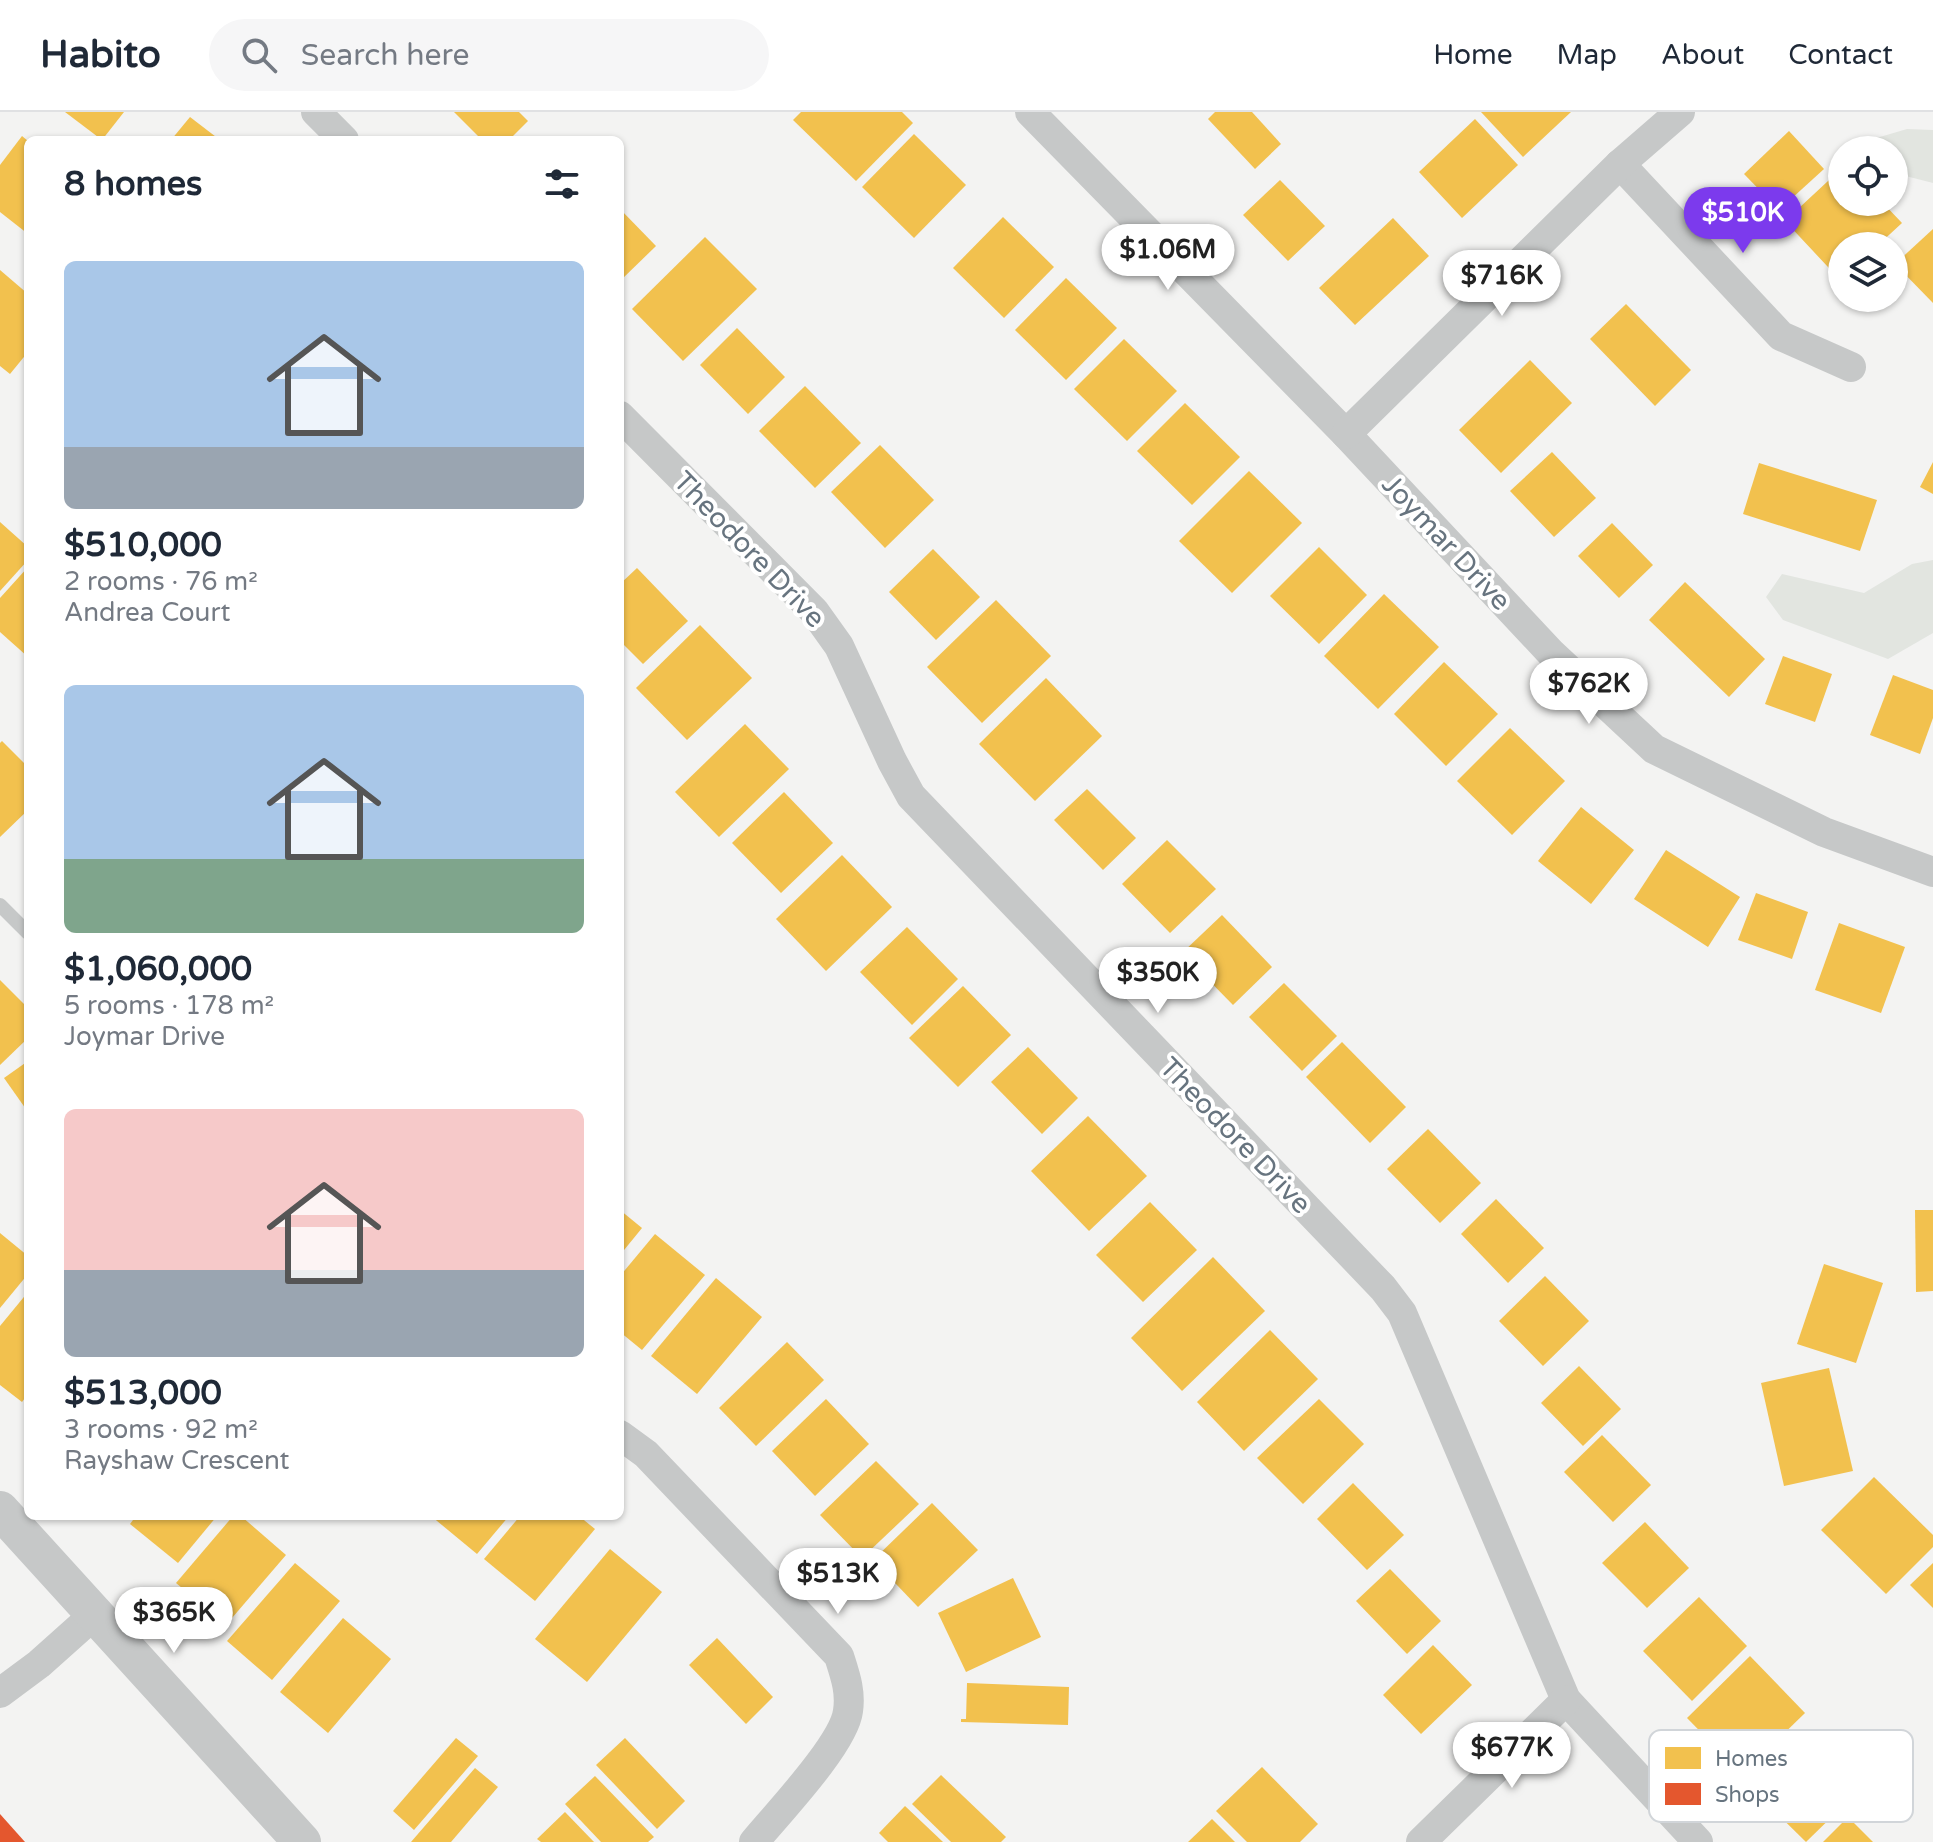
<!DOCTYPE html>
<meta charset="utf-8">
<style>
:root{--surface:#fff;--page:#f6f6f7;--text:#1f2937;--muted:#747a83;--line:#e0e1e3;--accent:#7c3aed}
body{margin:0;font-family:"Varela Round",sans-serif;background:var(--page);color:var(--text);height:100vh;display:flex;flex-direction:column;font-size:30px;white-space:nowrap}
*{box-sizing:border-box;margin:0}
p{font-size:26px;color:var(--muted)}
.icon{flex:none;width:44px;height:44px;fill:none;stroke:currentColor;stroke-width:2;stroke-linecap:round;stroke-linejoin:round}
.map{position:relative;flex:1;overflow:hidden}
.panel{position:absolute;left:24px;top:24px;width:600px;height:1384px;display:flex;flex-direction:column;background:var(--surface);border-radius:12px;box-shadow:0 2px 6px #0004}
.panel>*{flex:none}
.tools{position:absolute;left:1828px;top:24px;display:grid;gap:16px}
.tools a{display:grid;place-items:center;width:80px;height:80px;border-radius:50%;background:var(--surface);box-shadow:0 2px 6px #0004;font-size:40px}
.price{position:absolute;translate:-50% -68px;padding:0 18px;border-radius:28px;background:#fff;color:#222;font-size:26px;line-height:52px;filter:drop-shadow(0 2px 4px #0008)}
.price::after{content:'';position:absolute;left:50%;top:48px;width:24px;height:18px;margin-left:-12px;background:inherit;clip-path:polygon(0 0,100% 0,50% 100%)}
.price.current{background:var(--accent);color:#fff}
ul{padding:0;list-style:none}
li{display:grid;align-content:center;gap:16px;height:424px;padding:0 40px}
li span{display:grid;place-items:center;height:248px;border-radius:12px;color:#555}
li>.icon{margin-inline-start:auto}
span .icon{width:144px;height:144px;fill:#fffc;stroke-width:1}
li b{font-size:34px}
h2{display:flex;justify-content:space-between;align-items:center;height:96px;padding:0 40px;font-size:34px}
header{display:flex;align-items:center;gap:48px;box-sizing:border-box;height:112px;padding:0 40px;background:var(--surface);border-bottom:2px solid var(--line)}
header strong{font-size:38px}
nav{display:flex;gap:44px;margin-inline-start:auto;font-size:28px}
.search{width:560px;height:72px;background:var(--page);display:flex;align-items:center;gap:20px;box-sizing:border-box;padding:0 28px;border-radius:44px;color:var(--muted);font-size:30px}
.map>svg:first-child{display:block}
.green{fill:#e2e5e0}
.homes{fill:#f2c14e}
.shops{fill:#e4572e}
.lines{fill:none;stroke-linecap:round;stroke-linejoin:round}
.service{stroke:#c6c8c8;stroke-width:14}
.minor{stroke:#c6c8c8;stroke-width:30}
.tertiary{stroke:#c6c8c8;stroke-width:38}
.labels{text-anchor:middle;stroke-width:8;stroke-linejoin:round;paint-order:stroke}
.street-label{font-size:28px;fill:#67747f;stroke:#fff}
.key{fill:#fff;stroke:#d1d5d9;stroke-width:2}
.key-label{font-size:22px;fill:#67747f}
</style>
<header>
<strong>Habito</strong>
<div class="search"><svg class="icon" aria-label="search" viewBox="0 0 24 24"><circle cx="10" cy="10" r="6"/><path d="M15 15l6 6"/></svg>Search here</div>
<nav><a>Home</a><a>Map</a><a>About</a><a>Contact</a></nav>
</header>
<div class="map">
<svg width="1933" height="1730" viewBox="0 0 1933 1730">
<rect width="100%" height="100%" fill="#f3f3f2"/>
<g class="green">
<polygon points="1907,17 1933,18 1933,71 1894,61 1894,38 1859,38 1856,32"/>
<polygon points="1933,448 1933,521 1888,547 1783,508 1766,485 1782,462 1864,481 1912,452"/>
</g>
<g class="homes">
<polygon points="65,0 124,0 102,28"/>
<polygon points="454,0 519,0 528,9 509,28 482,28"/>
<polygon points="801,0 902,0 913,11 856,69 793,8"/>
<polygon points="1215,0 1252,0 1281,32 1255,57 1208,7"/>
<polygon points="1481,0 1571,0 1523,45"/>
<polygon points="190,5 220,28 171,28"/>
<polygon points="1475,7 1518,53 1462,106 1419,60"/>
<polygon points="1789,19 1824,57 1779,98 1744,62"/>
<polygon points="914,22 966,73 914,126 862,75"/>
<polygon points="22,24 28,29 28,122 0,100 0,53"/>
<polygon points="1842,56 1842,90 1882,90 1902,111 1877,134 1842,134 1842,170 1785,109"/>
<polygon points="1280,68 1325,114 1288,149 1243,103"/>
<polygon points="620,97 656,134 620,169"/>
<polygon points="1003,105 1054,155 1004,206 953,156"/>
<polygon points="1393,106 1429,144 1355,213 1319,176"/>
<polygon points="1933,117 1933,191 1895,152"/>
<polygon points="705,125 757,177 683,249 632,197"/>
<polygon points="0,158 28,182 28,240 10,262 0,254"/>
<polygon points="1066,166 1117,216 1066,268 1015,218"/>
<polygon points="1626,192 1691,258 1655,294 1590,227"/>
<polygon points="737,216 785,265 748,302 700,253"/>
<polygon points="1124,227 1177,279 1127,329 1074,277"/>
<polygon points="1530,248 1572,291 1501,361 1459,318"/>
<polygon points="805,274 861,331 815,376 759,319"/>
<polygon points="1185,291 1240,345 1192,393 1137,339"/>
<polygon points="880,333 934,388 885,436 831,380"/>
<polygon points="1552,340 1596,386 1554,425 1510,379"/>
<polygon points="1933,350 1933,382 1920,375"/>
<polygon points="1759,351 1877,388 1860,439 1743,402"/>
<polygon points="1249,359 1302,411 1232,481 1179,429"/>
<polygon points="0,410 28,435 28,448 0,479"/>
<polygon points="1612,411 1653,453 1619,486 1578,444"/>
<polygon points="1319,435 1367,483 1319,532 1270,484"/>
<polygon points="933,437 980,485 936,528 889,480"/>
<polygon points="28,455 28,545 0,520 0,486"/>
<polygon points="637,456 688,509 643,552 620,529 620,472"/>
<polygon points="1685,470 1765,547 1729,585 1649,508"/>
<polygon points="1384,482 1439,535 1378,597 1324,544"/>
<polygon points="996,488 1051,544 982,611 927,555"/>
<polygon points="700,513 752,566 687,628 636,576"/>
<polygon points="1783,544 1832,562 1815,610 1765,592"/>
<polygon points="1444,550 1498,602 1446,654 1394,602"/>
<polygon points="1893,563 1933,578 1933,606 1920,642 1870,623"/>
<polygon points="1046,566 1102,624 1035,689 979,632"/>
<polygon points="745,612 789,657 719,725 675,680"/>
<polygon points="1510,616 1565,669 1512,723 1457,669"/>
<polygon points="2,629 28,655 28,698 0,725 0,631"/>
<polygon points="1087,677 1136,726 1103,758 1054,708"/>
<polygon points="784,680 833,731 781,781 732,731"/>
<polygon points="1581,695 1634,738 1591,792 1538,749"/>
<polygon points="1167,728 1216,777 1170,821 1122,772"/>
<polygon points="1666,738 1740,785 1708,835 1634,787"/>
<polygon points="842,743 892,795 826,859 776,807"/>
<polygon points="1756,781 1808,800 1792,847 1738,828"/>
<polygon points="1222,803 1272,855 1233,893 1182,841"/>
<polygon points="1839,811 1905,835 1881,901 1815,878"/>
<polygon points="907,815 958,867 912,913 860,860"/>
<polygon points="0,868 28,896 28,926 0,953"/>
<polygon points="1284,871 1337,924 1302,959 1249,905"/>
<polygon points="963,874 1011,923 958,975 909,926"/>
<polygon points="1342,930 1406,995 1370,1031 1306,965"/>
<polygon points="1028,935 1078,986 1042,1022 991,970"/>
<polygon points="28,949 28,1000 4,966"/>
<polygon points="1088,1004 1147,1064 1089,1119 1031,1059"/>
<polygon points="1428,1017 1481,1071 1440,1111 1387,1057"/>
<polygon points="1496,1087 1544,1136 1508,1171 1461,1122"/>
<polygon points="1150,1090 1197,1138 1143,1190 1096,1143"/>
<polygon points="620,1098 642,1116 620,1143"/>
<polygon points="1915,1098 1933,1098 1933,1179 1916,1180"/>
<polygon points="0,1121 28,1144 28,1162 0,1196"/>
<polygon points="655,1122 705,1163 642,1238 620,1220 620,1164"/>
<polygon points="1213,1145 1265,1199 1182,1279 1131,1226"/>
<polygon points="1824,1152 1883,1171 1856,1251 1797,1232"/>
<polygon points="1545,1164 1589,1209 1543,1254 1499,1209"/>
<polygon points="716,1166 762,1205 697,1282 651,1244"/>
<polygon points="28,1180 28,1282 22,1290 0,1273 0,1214"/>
<polygon points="1270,1218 1318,1267 1244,1339 1197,1290"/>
<polygon points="787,1230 824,1268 756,1334 719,1296"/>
<polygon points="1579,1254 1621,1297 1583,1334 1541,1291"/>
<polygon points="1829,1256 1853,1359 1784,1374 1761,1271"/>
<polygon points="826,1287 869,1332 815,1384 772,1339"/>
<polygon points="1319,1287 1364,1332 1303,1392 1257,1346"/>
<polygon points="1602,1323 1651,1373 1613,1410 1564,1360"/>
<polygon points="876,1349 919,1392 862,1446 820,1403"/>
<polygon points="1874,1365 1933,1423 1933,1435 1886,1482 1821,1418"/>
<polygon points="1353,1371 1404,1423 1367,1458 1317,1407"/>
<polygon points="932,1391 978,1438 918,1495 873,1448"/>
<polygon points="136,1404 217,1404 178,1451 130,1412"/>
<polygon points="233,1404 241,1404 286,1443 226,1513 176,1471"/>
<polygon points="431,1404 509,1404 477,1442"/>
<polygon points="520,1404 579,1404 595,1417 535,1489 484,1447"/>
<polygon points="1645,1410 1689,1456 1647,1496 1602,1451"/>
<polygon points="610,1437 662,1480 587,1570 535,1527"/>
<polygon points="295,1451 340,1489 272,1568 227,1529"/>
<polygon points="1933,1451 1933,1496 1910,1473"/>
<polygon points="1390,1457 1441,1509 1407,1542 1356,1489"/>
<polygon points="1013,1466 1041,1525 966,1560 938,1501"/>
<polygon points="1699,1485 1747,1534 1692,1589 1643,1539"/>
<polygon points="343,1506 391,1547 328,1621 280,1580"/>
<polygon points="717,1526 773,1585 746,1612 689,1553"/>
<polygon points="1433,1533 1472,1573 1421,1622 1383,1583"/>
<polygon points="1750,1544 1805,1601 1742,1662 1687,1606"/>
<polygon points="967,1571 1069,1575 1068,1613 961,1610 961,1607 966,1607"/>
<polygon points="456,1626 478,1644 414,1718 393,1699"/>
<polygon points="625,1626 685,1689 657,1717 596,1653"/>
<polygon points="1798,1641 1846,1691 1806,1730 1756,1681"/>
<polygon points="1262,1655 1318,1712 1300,1730 1247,1730 1216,1699"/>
<polygon points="475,1656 498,1675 451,1730 411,1730"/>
<polygon points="941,1663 1006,1725 1001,1730 951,1730 912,1692"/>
<polygon points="595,1664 654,1725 648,1730 601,1730 565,1692"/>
<polygon points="905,1694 943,1730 888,1730 879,1721"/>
<polygon points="565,1700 594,1730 541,1730 537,1727"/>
<polygon points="1848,1705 1873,1730 1823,1730"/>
<polygon points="1212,1707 1235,1730 1188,1730"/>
</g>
<polygon class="shops" points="0,1702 25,1730 0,1730"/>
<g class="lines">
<polyline class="service" points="0,793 28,821"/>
<g class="minor">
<polyline points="316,0 344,28"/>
<polyline points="1030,0 1346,322 1551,541 1654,637 1824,720 1933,760"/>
<polyline points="1620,52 1781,224 1851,255"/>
<polyline points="620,304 814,499 839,534 892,649 911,684 1383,1176 1402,1201 1566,1588 1698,1730"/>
<polyline points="1346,322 1620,52 1680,0"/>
<path d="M 620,1323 L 646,1342 L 839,1544 C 845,1563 851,1579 848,1599 C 844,1632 777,1702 754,1730"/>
<polyline points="0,1581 39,1552 95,1502"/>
<polyline points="1421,1730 1566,1588"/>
</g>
<polyline class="tertiary" points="0,1398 302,1730"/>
</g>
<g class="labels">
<g class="street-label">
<text transform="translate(1447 430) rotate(47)" y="10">Joymar Drive</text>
<text transform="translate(750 437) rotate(46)" y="10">Theodore Drive</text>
<text transform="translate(1236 1023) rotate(46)" y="10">Theodore Drive</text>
</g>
</g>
<rect x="1649" y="1618" width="264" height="92" rx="12" class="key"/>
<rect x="1665" y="1635" width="36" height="22" fill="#f2c14e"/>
<rect x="1665" y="1671" width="36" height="22" fill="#e4572e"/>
<g class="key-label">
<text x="1715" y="1654">Homes</text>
<text x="1715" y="1690">Shops</text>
</g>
</svg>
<div class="tools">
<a><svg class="icon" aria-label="locate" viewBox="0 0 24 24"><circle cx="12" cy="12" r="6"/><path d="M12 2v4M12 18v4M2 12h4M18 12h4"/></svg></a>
<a><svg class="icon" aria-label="layers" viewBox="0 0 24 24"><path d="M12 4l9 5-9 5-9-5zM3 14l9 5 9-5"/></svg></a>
</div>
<b class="price current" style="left:1743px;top:143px">$510K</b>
<b class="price" style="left:1168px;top:180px">$1.06M</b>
<b class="price" style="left:1502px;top:206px">$716K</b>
<b class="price" style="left:1589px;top:614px">$762K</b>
<b class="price" style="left:1158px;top:903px">$350K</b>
<b class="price" style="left:838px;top:1504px">$513K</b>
<b class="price" style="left:174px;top:1543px">$365K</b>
<b class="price" style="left:1512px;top:1678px">$677K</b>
<section class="panel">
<h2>8 homes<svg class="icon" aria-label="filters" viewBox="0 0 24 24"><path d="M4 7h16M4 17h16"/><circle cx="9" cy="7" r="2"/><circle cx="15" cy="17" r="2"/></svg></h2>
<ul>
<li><span style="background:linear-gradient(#a9c7e8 75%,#9aa5b1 0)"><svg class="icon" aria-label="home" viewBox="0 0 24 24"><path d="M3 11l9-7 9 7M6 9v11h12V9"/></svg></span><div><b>$510,000</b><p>2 rooms · 76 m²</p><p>Andrea Court</p></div></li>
<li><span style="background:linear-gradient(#a9c7e8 70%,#7fa58c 0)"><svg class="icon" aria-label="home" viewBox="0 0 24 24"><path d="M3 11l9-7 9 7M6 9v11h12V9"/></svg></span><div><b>$1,060,000</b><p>5 rooms · 178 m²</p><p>Joymar Drive</p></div></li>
<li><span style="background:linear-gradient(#f6c9c9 65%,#9aa5b1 0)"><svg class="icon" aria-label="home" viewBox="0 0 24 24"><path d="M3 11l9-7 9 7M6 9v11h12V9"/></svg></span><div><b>$513,000</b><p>3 rooms · 92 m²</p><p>Rayshaw Crescent</p></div></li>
</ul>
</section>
</div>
